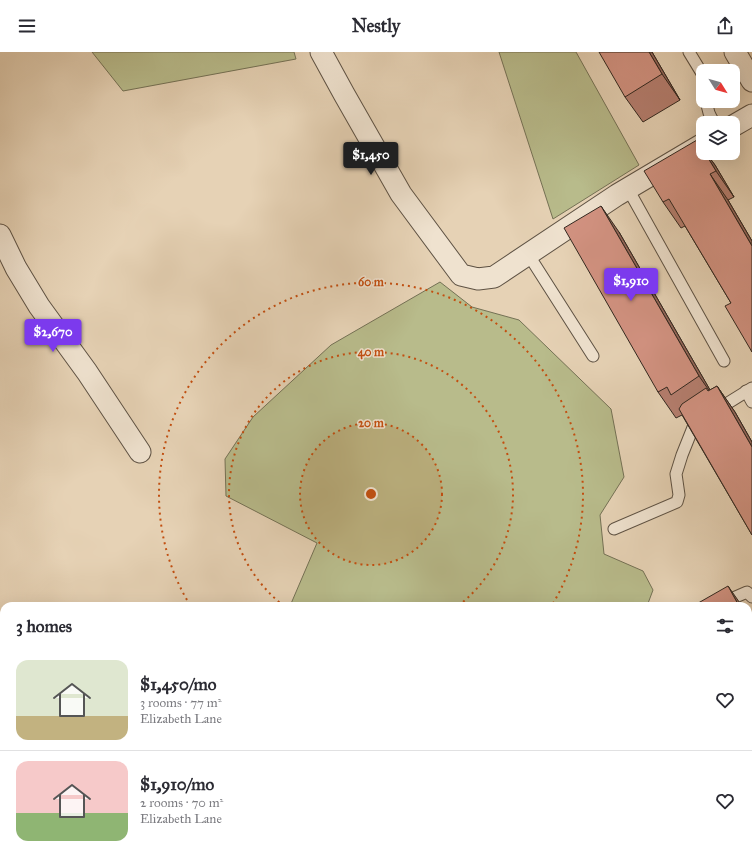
<!DOCTYPE html>
<meta charset="utf-8">
<style>
:root{--surface:#fff;--page:#f2f2f3;--text:#2b2b33;--muted:#7c7c81;--line:#e1e1e2;--accent:#7c3aed}
body{margin:0;font-family:"IM FELL Great Primer",serif;background:var(--page);color:var(--text);height:100vh;display:flex;flex-direction:column;font-size:15px;white-space:nowrap}
*{box-sizing:border-box;margin:0}
p{font-size:13px;color:var(--muted)}
.icon{flex:none;width:22px;height:22px;fill:none;stroke:currentColor;stroke-width:2;stroke-linecap:round;stroke-linejoin:round}
.map{position:relative;flex:1;overflow:hidden}
.sheet{position:absolute;left:0px;top:550px;width:752px;height:256px;display:flex;flex-direction:column;background:var(--surface);border-radius:12px 12px 0 0;box-shadow:0 4px 16px #0002}
.sheet>*{flex:none}
.needle{width:26px;rotate:127deg}
.fabs{position:absolute;left:696px;top:12px;display:grid;gap:8px}
.fabs a{display:grid;place-items:center;width:44px;height:44px;border-radius:8px;background:var(--surface);box-shadow:0 4px 16px #0002;font-size:20px}
.price{position:absolute;translate:-50% -34px;padding:0 9px;border-radius:4px;background:var(--accent);color:#fff;font-size:13px;line-height:26px;filter:drop-shadow(0 1px 2px #0008)}
.price::after{content:'';position:absolute;left:50%;top:24px;width:12px;height:9px;margin-left:-6px;background:inherit;clip-path:polygon(0 0,100% 0,50% 100%)}
.price.on{background:#222;color:#fff}
ul{padding:0;list-style:none}
li{display:flex;align-items:center;gap:12px;height:100px;padding:0 16px}
li+li{border-top:1px solid var(--line)}
li span{display:grid;place-items:center;flex:none;width:112px;height:80px;border-radius:12px;color:#555}
li>.icon{margin-inline-start:auto}
span .icon{width:48px;height:48px;fill:#fffc;stroke-width:1}
li b{font-size:17px}
h2{display:flex;justify-content:space-between;align-items:center;height:48px;padding:0 16px;font-size:17px}
header{display:flex;justify-content:space-between;align-items:center;height:52px;padding:0 16px;background:var(--surface);font-size:18px;font-weight:800}
.map>svg:first-child{display:block}
.green{fill:#b8bb8b;stroke:#747155}
.lines{fill:none;stroke-linecap:round;stroke-linejoin:round}
.service-casing{stroke:#5e5244;stroke-width:13}
.minor-casing{stroke:#5e5244;stroke-width:23}
.service{stroke:#efe2cf;stroke-width:11}
.minor{stroke:#efe2cf;stroke-width:21}
.wall{fill:#b57e6f;stroke:#31271f}
.shaded-wall{fill:#93665a;stroke:#31271f}
.building{fill:#d29281;stroke:#31271f}
.ring{fill:none;stroke:#c34f10;stroke-width:2;stroke-dasharray:2 4}
.centre{fill:#c34f10;stroke:#efe2cf;stroke-width:2}
.ring-label{font-size:12px;text-anchor:middle;font-weight:bold;fill:#c34f10;stroke:#efe2cf;stroke-width:3;stroke-linejoin:round;paint-order:stroke}
</style>
<header><svg class="icon" aria-label="menu" viewBox="0 0 24 24"><path d="M4 6h16M4 12h16M4 18h16"/></svg>Nestly<svg class="icon" aria-label="share" viewBox="0 0 24 24"><path d="M12 15V3M7 8l5-5 5 5M5 13v7h14v-7"/></svg></header>
<div class="map">
<svg width="752" height="806" viewBox="0 0 752 806">
<rect width="100%" height="100%" fill="#e6d2b5"/>
<filter id="stains"><feTurbulence type="fractalNoise" baseFrequency=".005" numOctaves="4"/><feColorMatrix values="0 0 0 0 .2 0 0 0 0 .09 0 0 0 0 .02 0 0 0 .5 -.17"/></filter>
<radialGradient id="worn" r=".72"><stop offset=".6" stop-color="#630" stop-opacity="0"/><stop offset="1" stop-color="#630" stop-opacity=".3"/></radialGradient>
<g class="green">
<polygon points="92,0 294,0 296,7 123,39"/>
<polygon points="499,0 576,0 639,113 553,167"/>
<polygon points="440,230 472,255 519,268 611,357 624,425 600,463 604,502 643,519 653,538 647,554 290,554 317,491 226,444 225,407 253,365 331,293"/>
</g>
<g class="lines">
<g class="service-casing">
<g id="service">
<polyline points="689,0 703,23"/>
<path d="M 707,49 C 707,58 709,64 715,71"/>
<polyline points="628,137 724,309"/>
<polyline points="528,202 593,304"/>
<polyline points="746,339 752,350"/>
<polyline points="715,359 752,336"/>
<polyline points="614,477 677,450 679,443 676,422 682,403 694,373 701,368"/>
<polyline points="715,554 747,540 752,545"/>
<polyline points="667,802 670,806"/>
<polyline points="551,806 556,802"/>
</g>
</g>
<g class="minor-casing">
<g id="minor">
<polyline points="321,0 344,42 401,142 461,223 478,227 494,225 617,143 703,92"/>
<polyline points="735,0 752,29"/>
<polyline points="733,74 752,63"/>
<polyline points="0,183 16,216 39,254 87,320 140,400"/>
</g>
</g>
<use href="#service" class="service"/>
<use href="#minor" class="minor"/>
</g>
<g class="wall">
<polygon points="652,0 680,48 643,70 625,45"/>
<polygon points="697,88 703,96 703,101 706,101 715,113 734,145 728,148 752,189 752,300 731,251 685,174 681,176 663,150"/>
<polygon points="619,180 710,338 717,334 735,360 752,390 752,483 682,363 676,366 658,340"/>
<polygon points="716,802 748,802 752,806 719,806"/>
</g>
<g class="shaded-wall">
<polygon points="649,0 652,0 680,48 662,22"/>
<polygon points="705,101 706,101 715,113 734,145 716,119"/>
<polygon points="710,122 728,148 752,189 752,194"/>
<polygon points="601,154 619,180 717,350 699,324"/>
<polygon points="717,334 735,360 752,390 752,395"/>
<polygon points="728,534 742,554 739,554"/>
<polygon points="748,563 752,571 752,577 748,570"/>
</g>
<g class="building">
<polygon points="599,0 649,0 662,22 625,45"/>
<polygon points="697,88 703,98 703,101 705,101 716,119 710,122 752,194 752,300 725,254 731,251 669,147 663,150 644,119"/>
<polygon points="601,154 699,324 671,343 667,335 658,340 564,176"/>
<polygon points="717,334 752,395 752,483 679,357 682,352 706,336 708,339"/>
<polygon points="728,534 739,554 693,554"/>
<polygon points="748,570 752,577 752,681 748,674"/>
<polygon points="748,768 752,773 752,806 723,806 719,802 748,802"/>
<polygon points="570,802 623,802 626,806 573,806"/>
</g>
<circle cx="371" cy="442" r="71" fill="#c34f10" fill-opacity=".12"/>
<g class="ring">
<circle cx="371" cy="442" r="71"/>
<path d="M284 554A142 142 0 1 1 458 554"/>
<path d="M190 553A212 212 0 1 1 552 553"/>
</g>
<circle cx="371" cy="442" r="6" class="centre"/>
<g class="ring-label">
<text x="371" y="234">60 m</text>
<text x="371" y="304">40 m</text>
<text x="371" y="375">20 m</text>
</g>
<rect width="100%" height="100%" filter="url(#stains)"/>
<rect width="100%" height="100%" fill="url(#worn)"/>
</svg>
<div class="fabs">
<a><svg class="needle" viewBox="-14 -14 28 28"><path d="M0-13l5 13h-10z" fill="#e53935"/><path d="M0 13l5-13h-10z" fill="#7c7c81"/></svg></a>
<a><svg class="icon" aria-label="layers" viewBox="0 0 24 24"><path d="M12 4l9 5-9 5-9-5zM3 14l9 5 9-5"/></svg></a>
</div>
<b class="price on" style="left:371px;top:124px">$1,450</b>
<b class="price" style="left:631px;top:250px">$1,910</b>
<b class="price" style="left:53px;top:301px">$2,670</b>
<section class="sheet">
<h2>3 homes<svg class="icon" aria-label="filters" viewBox="0 0 24 24"><path d="M4 7h16M4 17h16"/><circle cx="9" cy="7" r="2"/><circle cx="15" cy="17" r="2"/></svg></h2>
<ul>
<li><span style="background:linear-gradient(#dfe7d0 70%,#c2b280 0)"><svg class="icon" aria-label="home" viewBox="0 0 24 24"><path d="M3 11l9-7 9 7M6 9v11h12V9"/></svg></span><div><b>$1,450/mo</b><p>3 rooms · 77 m²</p><p>Elizabeth Lane</p></div><svg class="icon" aria-label="heart" viewBox="0 0 24 24"><path d="M12 20l-8-8c-3-5 5-10 8-4 3-6 11-1 8 4z"/></svg></li>
<li><span style="background:linear-gradient(#f6c9c9 65%,#8fb573 0)"><svg class="icon" aria-label="home" viewBox="0 0 24 24"><path d="M3 11l9-7 9 7M6 9v11h12V9"/></svg></span><div><b>$1,910/mo</b><p>2 rooms · 70 m²</p><p>Elizabeth Lane</p></div><svg class="icon" aria-label="heart" viewBox="0 0 24 24"><path d="M12 20l-8-8c-3-5 5-10 8-4 3-6 11-1 8 4z"/></svg></li>
</ul>
</section>
</div>
